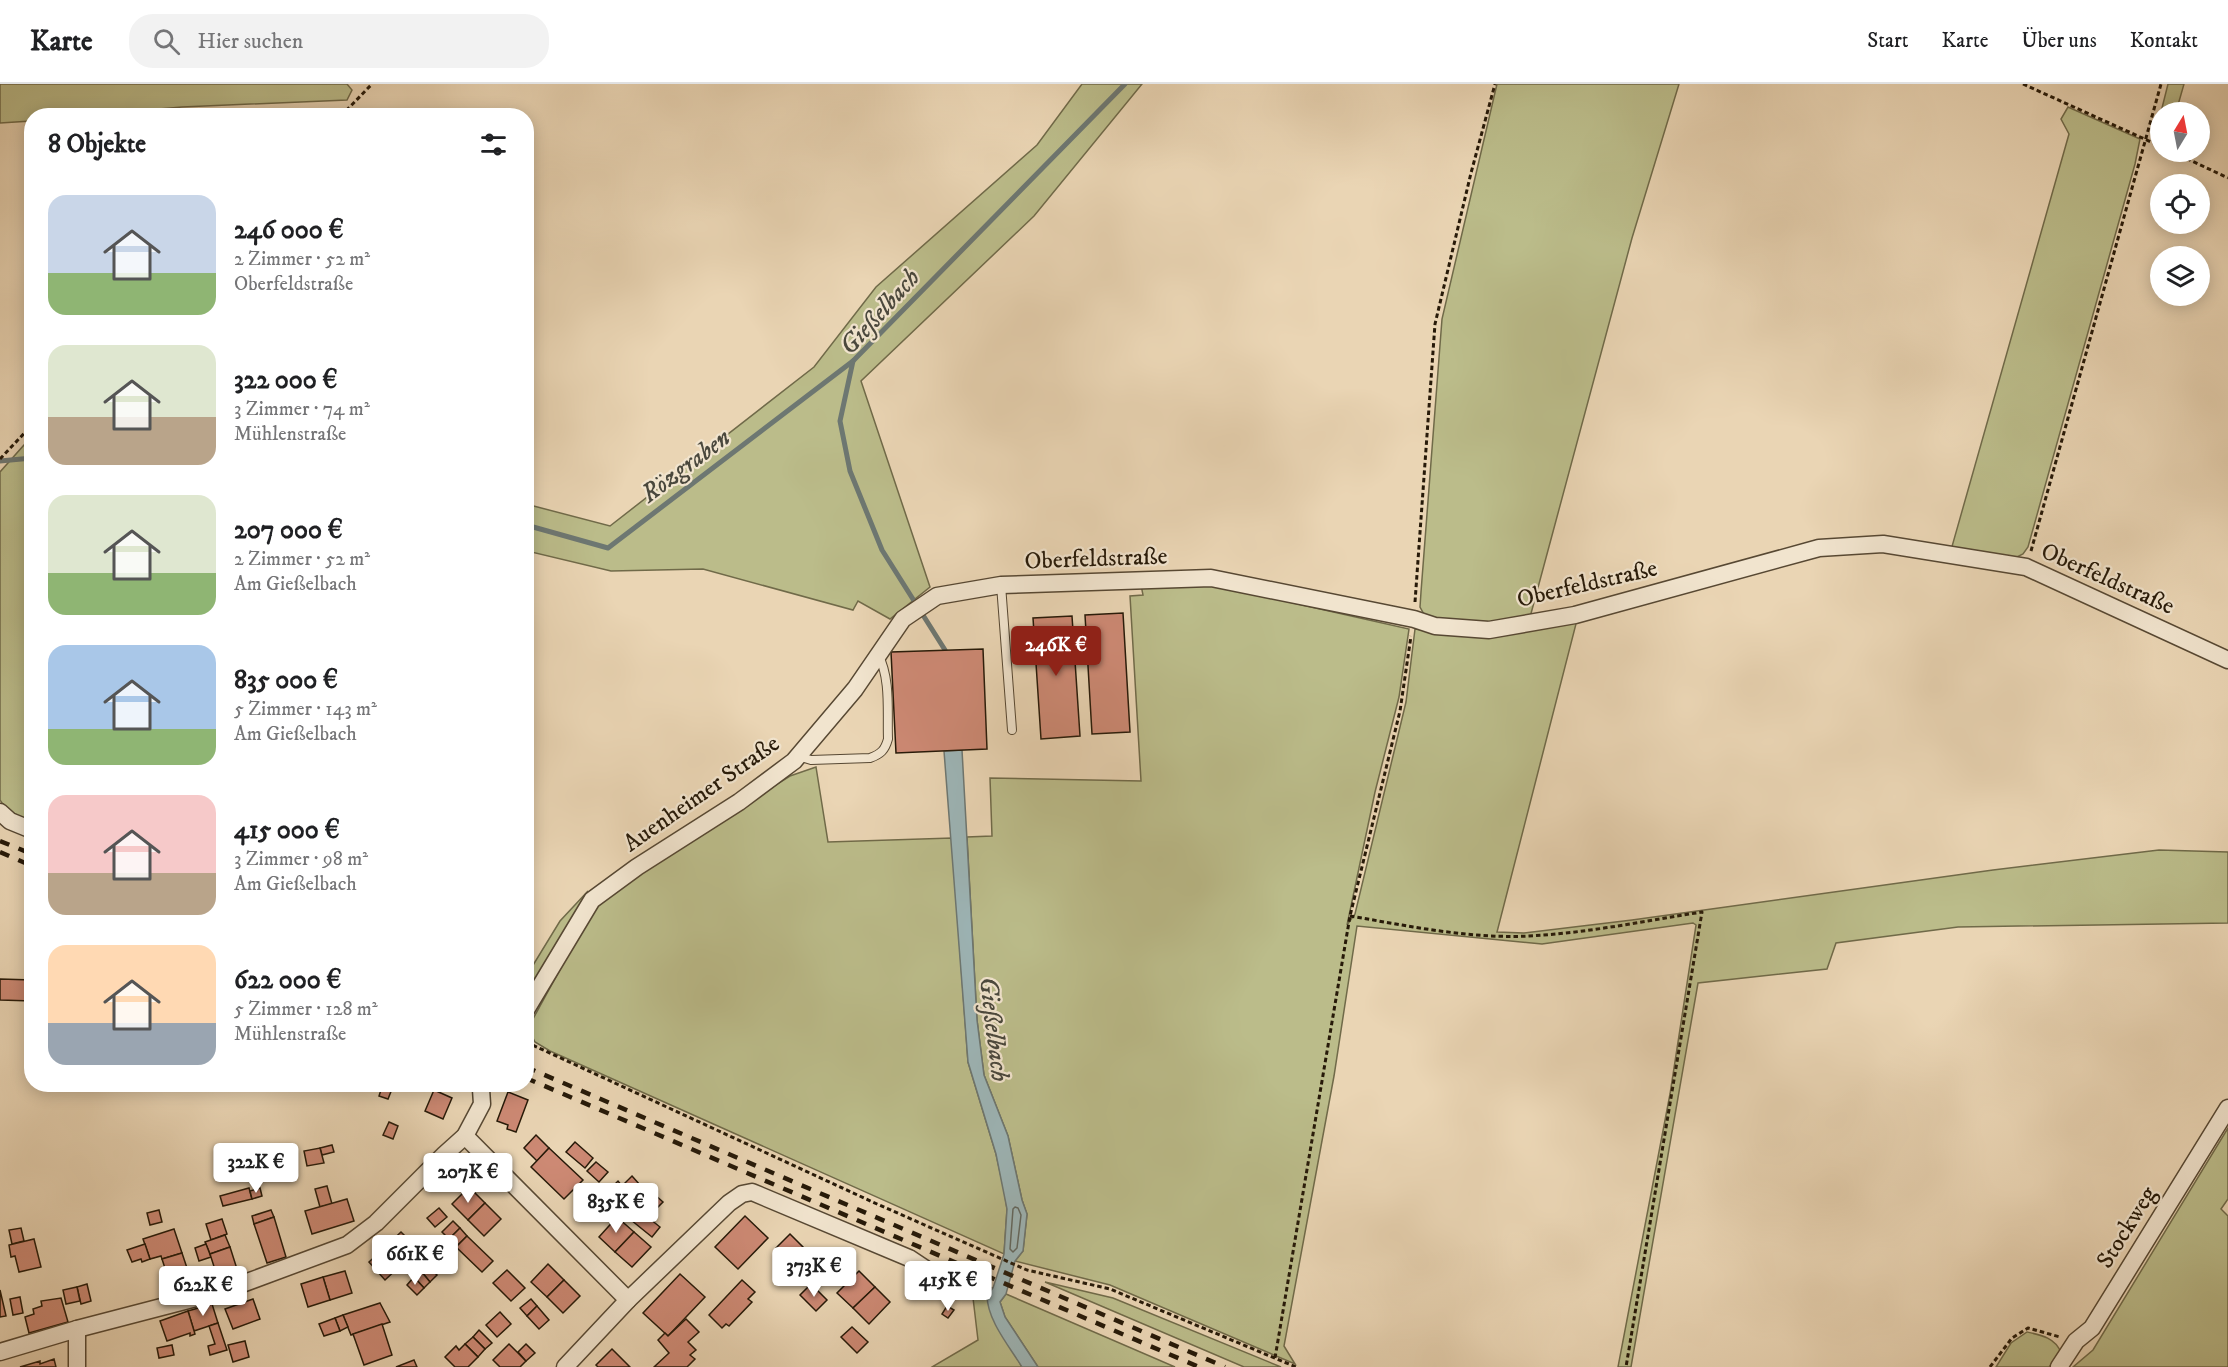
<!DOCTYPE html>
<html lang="de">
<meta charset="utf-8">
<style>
:root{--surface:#fff;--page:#f2f2f2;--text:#202124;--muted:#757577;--line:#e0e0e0;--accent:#8f2418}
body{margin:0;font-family:"IM FELL DW Pica",serif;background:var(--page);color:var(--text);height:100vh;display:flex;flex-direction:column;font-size:22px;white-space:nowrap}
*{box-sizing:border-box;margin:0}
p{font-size:20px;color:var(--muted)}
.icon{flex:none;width:33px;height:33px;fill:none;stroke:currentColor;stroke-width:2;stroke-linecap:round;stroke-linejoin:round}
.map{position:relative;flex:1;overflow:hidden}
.drawer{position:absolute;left:24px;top:24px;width:510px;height:984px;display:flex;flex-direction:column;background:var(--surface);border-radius:24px;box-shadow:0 3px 15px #0003}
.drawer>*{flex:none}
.needle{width:39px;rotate:10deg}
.tools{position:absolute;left:2150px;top:18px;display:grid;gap:12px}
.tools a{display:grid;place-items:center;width:60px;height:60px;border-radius:50%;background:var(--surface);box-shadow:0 3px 15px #0003;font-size:30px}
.price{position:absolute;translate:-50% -51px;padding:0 14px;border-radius:6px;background:#fff;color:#222;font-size:20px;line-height:39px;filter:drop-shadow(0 2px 3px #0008)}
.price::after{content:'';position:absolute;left:50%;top:36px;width:18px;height:14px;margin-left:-9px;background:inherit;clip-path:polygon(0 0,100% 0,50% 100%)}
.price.current{background:var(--accent);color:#fff}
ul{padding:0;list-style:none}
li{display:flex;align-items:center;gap:18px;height:150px;padding:0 24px}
li span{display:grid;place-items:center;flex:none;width:168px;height:120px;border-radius:18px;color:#555}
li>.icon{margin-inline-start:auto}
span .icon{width:72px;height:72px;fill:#fffc;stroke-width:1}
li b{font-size:26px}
h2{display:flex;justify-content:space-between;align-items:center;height:72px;padding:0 24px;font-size:26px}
header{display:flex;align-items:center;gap:36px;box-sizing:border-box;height:84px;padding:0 30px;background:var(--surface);border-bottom:2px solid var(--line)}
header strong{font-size:28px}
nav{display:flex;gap:33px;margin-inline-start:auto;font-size:21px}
.search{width:420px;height:54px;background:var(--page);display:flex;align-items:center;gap:15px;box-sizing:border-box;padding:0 21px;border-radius:24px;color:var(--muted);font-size:22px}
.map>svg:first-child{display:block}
.green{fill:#bbbc8a;stroke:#706a49;stroke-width:1.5}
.water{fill:#9db6b8;stroke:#6d7772;stroke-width:1.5}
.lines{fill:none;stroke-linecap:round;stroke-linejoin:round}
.shore{stroke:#626860;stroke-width:1.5}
.stream{stroke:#6d7772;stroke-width:5}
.building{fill:#cd8974;stroke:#261908;stroke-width:1.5}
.service-casing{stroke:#574833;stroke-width:10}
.minor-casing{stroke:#574833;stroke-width:19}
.path{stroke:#261908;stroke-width:3;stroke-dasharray:4.5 3;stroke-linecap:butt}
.service{stroke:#f1e4ce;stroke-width:8}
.minor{stroke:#f1e4ce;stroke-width:16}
.rail{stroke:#261908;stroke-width:4.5;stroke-dasharray:10 10;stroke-linecap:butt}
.labels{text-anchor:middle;stroke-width:4.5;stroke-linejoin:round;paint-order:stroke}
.street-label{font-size:24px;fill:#261908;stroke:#f1e4ce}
.water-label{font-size:26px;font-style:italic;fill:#4a483d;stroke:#f1e4ce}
</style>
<header>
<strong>Karte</strong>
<div class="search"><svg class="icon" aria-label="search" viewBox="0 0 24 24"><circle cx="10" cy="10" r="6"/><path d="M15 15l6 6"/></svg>Hier suchen</div>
<nav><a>Start</a><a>Karte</a><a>Über uns</a><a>Kontakt</a></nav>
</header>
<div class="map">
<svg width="2228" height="1283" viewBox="0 0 2228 1283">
<rect width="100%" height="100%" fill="#ead5b4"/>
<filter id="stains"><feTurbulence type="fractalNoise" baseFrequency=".00333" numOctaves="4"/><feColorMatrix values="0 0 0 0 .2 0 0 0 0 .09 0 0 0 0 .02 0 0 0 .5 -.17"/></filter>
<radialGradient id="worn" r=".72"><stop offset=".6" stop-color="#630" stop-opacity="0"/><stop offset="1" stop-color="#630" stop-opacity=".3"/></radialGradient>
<g class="green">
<polygon points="0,0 347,0 352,6 347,16 182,23 89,31 32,32 31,37 0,39"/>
<polygon points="1082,0 1142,0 1034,132 861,297 930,503 890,535 858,517 853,526 703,485 611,487 527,467 526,420 610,442 814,283 876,203 1037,61"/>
<polygon points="1497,0 1679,0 1632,154 1529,537 1462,540 1425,532 1420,523 1421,508 1442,235"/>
<polygon points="2168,0 2184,0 2176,28 2161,28"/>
<polygon points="2068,23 2140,55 2135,80 2028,463 2023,470 2015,474 1951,466 2069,50 2061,35"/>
<polygon points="31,360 31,739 6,725 0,716 0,388 24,361"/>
<polygon points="1204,499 1409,545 1399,613 1375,708 1347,841 1355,830 1406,618 1415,545 1463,551 1577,536 1497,848 1524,849 1632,836 1993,786 2159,766 2228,768 2228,839 1958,843 1836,859 1827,885 1698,899 1631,1283 1618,1283 1670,1010 1696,841 1693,839 1542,860 1357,842 1334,992 1284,1262 1295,1280 1110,1201 1015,1177 1023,1167 1027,1130 1022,1116 1008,1052 984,991 977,936 967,753 992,752 990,694 1141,697 1130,512 1143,511 1141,501"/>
<polygon points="816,683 828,758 952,754 968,978 996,1070 1004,1106 1007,1125 1004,1170 550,967 535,958 528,944 592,827 648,781 790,692"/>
<polygon points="588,807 548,881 527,912 527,891 560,837"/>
<polygon points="2228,1044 2228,1115 2221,1125 2228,1132 2228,1283 2073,1283 2093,1266"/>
<polygon points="971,1197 993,1204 987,1211 992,1231 1022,1283 932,1283 978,1256"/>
<polygon points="1045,1198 1113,1214 1281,1283 1244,1283"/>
<polygon points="1006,1210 1175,1283 1038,1283 1005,1233 1000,1218"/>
<path d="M 2027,1248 C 2041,1251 2056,1254 2061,1269 L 2049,1283 L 1996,1283 L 2011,1259 Z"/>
</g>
<path class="water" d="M 962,666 L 977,936 L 984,991 L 1008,1052 L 1022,1116 L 1027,1130 L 1023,1167 L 1015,1177 L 1006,1210 L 1000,1218 L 1005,1233 L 1038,1283 L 1022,1283 C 1009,1262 987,1236 987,1211 L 993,1204 L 1004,1170 L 1007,1125 L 996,1070 L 968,978 L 944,667 Z"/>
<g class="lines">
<polygon class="shore" points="1015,1123 1018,1124 1021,1131 1017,1164 1013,1168 1010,1165 1013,1125"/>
<g class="stream">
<polyline points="0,377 32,374"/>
<polyline points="526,441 608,464 853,277"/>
<polyline points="945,566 882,466 850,387 840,337 853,277 1125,0"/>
</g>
</g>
<g class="building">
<polygon points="1123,529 1130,648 1092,650 1085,531"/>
<polygon points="1072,532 1080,652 1041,655 1033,534"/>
<polygon points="983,565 987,665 896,669 891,568"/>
<polygon points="0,895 32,896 32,917 0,916"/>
<polygon points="371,1000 394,1000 388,1015 379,1012 381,1006"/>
<polygon points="434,1006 452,1014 443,1035 425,1027"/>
<polygon points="508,1008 528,1016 516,1048 507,1045 508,1041 497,1037"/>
<polygon points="389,1038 398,1042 393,1055 383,1051"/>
<polygon points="536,1051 549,1064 537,1077 524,1064"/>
<polygon points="575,1058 593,1074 585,1084 566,1068"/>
<polygon points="332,1061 334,1068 322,1071 320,1064"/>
<polygon points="320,1064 324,1079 307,1082 304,1067"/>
<polygon points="549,1064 583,1096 564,1115 531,1083"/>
<polygon points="596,1078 608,1088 599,1098 587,1087"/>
<polygon points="632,1092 640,1101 633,1108 645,1119 654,1110 663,1118 648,1133 640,1127 638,1128 629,1119 626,1122 620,1117 614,1123 603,1112 618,1097 622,1102"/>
<polygon points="327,1102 332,1120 320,1123 315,1105"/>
<polygon points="469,1103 485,1119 468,1136 452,1120"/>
<polygon points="249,1104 252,1115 223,1122 220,1112"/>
<polygon points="260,1104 262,1112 252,1115 250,1107"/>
<polygon points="347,1115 354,1137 312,1150 305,1127"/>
<polygon points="485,1119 501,1135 484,1152 468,1136"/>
<polygon points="439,1124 447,1133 435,1143 427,1134"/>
<polygon points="159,1126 162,1138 150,1141 147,1129"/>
<polygon points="271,1126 274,1133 254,1140 252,1132"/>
<polygon points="640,1127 660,1143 652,1153 631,1136"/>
<polygon points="745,1132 768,1154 738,1185 715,1163"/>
<polygon points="274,1133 286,1173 267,1179 254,1140"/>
<polygon points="617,1133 634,1148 615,1168 599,1153"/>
<polygon points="222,1135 227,1150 211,1156 206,1140"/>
<polygon points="453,1137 460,1144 449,1155 442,1148"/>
<polygon points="21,1144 24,1157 12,1160 9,1146"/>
<polygon points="460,1144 467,1152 456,1163 449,1155"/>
<polygon points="174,1145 182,1169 162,1175 161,1172 150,1175 143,1155"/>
<polygon points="401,1148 418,1165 401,1181 385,1163"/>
<polygon points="634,1148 651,1163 632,1183 615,1168"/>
<polygon points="790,1150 803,1163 788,1177 776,1164"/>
<polygon points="225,1151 230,1163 210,1170 205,1158"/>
<polygon points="467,1152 493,1177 482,1188 456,1163"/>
<polygon points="34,1155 41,1183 19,1188 15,1172 11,1173 9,1161"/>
<polygon points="145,1160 150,1175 142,1178 141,1175 132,1178 127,1166"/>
<polygon points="206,1160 211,1173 199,1177 195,1164"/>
<polygon points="230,1163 237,1185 217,1192 210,1170"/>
<polygon points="385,1163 401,1181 385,1196 369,1178"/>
<polygon points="182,1169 192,1199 172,1206 162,1175"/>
<polygon points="548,1180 564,1196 547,1213 531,1198"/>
<polygon points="427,1181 437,1191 430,1198 421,1187"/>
<polygon points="507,1186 525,1204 511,1217 493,1199"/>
<polygon points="345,1187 352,1209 330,1216 323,1193"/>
<polygon points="421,1187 430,1198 424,1204 414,1193"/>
<polygon points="859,1187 875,1203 853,1224 837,1209"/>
<polygon points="680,1190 705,1213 668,1252 643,1229"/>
<polygon points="323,1193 330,1216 308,1223 301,1200"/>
<polygon points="414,1193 424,1204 417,1211 407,1201"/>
<polygon points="564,1196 580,1212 563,1229 547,1213"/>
<polygon points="742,1196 755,1208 748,1215 752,1218 729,1242 726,1240 722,1244 709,1231"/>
<polygon points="87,1200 91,1217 81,1220 77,1203"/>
<polygon points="811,1200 827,1216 816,1227 800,1211"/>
<polygon points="77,1203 80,1217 66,1220 63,1206"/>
<polygon points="875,1203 890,1218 869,1240 853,1224"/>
<polygon points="0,1206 6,1232 0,1233"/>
<polygon points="20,1213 23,1229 13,1231 10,1215"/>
<polygon points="61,1214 68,1238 29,1249 25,1233 34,1230 33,1225 42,1222 41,1217"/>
<polygon points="253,1215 260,1235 233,1245 225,1225"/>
<polygon points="531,1215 537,1222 527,1232 520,1224"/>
<polygon points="380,1219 390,1238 351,1251 343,1231"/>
<polygon points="212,1220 218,1239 194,1247 188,1227"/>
<polygon points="537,1222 549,1236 539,1245 527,1232"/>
<polygon points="947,1222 954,1226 948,1234 942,1230"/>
<polygon points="188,1227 195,1250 190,1252 190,1249 167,1257 160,1237"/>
<polygon points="500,1228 511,1240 497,1253 486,1241"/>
<polygon points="343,1231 348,1243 340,1247 335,1234"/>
<polygon points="335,1234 340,1247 324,1252 319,1240"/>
<polygon points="686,1235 699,1248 688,1258 696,1266 690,1271 695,1275 687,1283 654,1283 669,1269 658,1256 665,1249 668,1252"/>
<polygon points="218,1239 227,1266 210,1271 208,1262 215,1260 209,1242"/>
<polygon points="382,1240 392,1271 364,1281 353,1250"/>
<polygon points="852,1243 868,1258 857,1269 841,1253"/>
<polygon points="479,1246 492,1259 485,1265 473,1253"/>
<polygon points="473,1253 485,1265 478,1273 465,1260"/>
<polygon points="245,1257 249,1273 233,1278 228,1261"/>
<polygon points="465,1260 478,1273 468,1283 455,1283 445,1273 456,1262 459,1266"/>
<polygon points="509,1260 526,1277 520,1283 500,1283 493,1276"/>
<polygon points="526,1260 535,1269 526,1277 518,1268"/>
<polygon points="172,1261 174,1271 159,1274 157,1264"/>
<polygon points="612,1265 630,1283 598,1283 596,1281"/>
<polygon points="54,1275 56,1283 20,1283 40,1277 40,1280"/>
<polygon points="414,1276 417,1283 396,1283"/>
</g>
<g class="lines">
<g class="service-casing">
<g id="service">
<polyline points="1001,501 1012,646"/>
<path d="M 798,672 L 811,676 L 870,674 C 881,670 885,666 888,655 C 887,628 891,595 878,570"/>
</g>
</g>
<g class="minor-casing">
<g id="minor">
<polyline points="0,728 10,737 32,746"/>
<polyline points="526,926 592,816 637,783 739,718 794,677 855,605 903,535 937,512 1001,501 1211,494 1414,535 1435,542 1489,546 1575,531 1819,464 1883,460 2026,483 2228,576"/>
<polyline points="465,1052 628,1216 729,1119 742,1110 752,1108 909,1174 936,1192"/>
<polyline points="77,1245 77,1283"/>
<polyline points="0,1268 77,1245 223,1207 347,1161 376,1139 445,1070 465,1052 482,1020 481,1005 479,1000"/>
<polyline points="565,1283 628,1216"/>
<polyline points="2059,1283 2076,1257 2092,1244 2228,1024"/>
</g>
</g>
<g class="path">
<polyline points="2023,0 2160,62"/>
<polyline points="341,32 372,0"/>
<polyline points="2173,68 2228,94"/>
<polyline points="0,375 32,341"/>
<polyline points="2031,467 2161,0"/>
<polyline points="1415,518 1435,240 1471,89 1495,0"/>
<path d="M 1350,832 C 1409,842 1469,855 1529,852 C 1587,849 1645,837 1702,828 L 1626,1283"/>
<polyline points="526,958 877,1120 1027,1186 1110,1205 1296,1283"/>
<polyline points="1275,1274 1350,832 1400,627 1411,552"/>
<polyline points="1990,1283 2012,1254 2028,1244 2060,1253"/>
</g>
<use href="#service" class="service"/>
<use href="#minor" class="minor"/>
<g class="rail">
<polyline points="0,757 32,770"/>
<polyline points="0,768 32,782"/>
<polyline points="526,983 1225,1283"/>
<polyline points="526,994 1199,1283"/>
</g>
</g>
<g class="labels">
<g class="street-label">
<text transform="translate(1096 474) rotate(-2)" y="8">Oberfeldstraße</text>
<text transform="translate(2108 494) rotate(24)" y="8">Oberfeldstraße</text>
<text transform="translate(1587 499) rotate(-13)" y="8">Oberfeldstraße</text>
<text transform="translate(701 709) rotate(-35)" y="8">Auenheimer Straße</text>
<text transform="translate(2126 1143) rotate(-58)" y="8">Stockweg</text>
</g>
<g class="water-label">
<text transform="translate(879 227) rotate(-48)" y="9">Gießelbach</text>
<text transform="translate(685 381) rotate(-37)" y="9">Rözgraben</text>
<text transform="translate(995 945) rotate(83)" y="9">Gießelbach</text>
</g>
</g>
<rect width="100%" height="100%" filter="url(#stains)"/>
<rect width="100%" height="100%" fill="url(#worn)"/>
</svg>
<div class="tools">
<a><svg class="needle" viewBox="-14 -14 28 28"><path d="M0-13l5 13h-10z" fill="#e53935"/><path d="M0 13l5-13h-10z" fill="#757577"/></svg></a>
<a><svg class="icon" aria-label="locate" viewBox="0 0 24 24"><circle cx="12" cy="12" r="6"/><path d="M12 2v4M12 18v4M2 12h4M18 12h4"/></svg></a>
<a><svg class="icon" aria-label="layers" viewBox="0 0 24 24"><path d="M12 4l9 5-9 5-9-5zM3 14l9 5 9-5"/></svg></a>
</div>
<b class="price current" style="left:1056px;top:593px">246K €</b>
<b class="price" style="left:256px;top:1110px">322K €</b>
<b class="price" style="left:468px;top:1120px">207K €</b>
<b class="price" style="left:616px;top:1150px">835K €</b>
<b class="price" style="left:415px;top:1202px">661K €</b>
<b class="price" style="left:814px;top:1214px">373K €</b>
<b class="price" style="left:948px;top:1228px">415K €</b>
<b class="price" style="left:203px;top:1233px">622K €</b>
<section class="drawer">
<h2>8 Objekte<svg class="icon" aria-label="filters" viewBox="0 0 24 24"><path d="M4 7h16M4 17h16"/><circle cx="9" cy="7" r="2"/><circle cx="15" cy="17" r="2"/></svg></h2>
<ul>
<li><span style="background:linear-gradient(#c9d6e8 65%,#8fb573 0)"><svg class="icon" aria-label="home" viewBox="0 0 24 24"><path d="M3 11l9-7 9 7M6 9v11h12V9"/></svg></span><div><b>246 000 €</b><p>2 Zimmer · 52 m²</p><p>Oberfeldstraße</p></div></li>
<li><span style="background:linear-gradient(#dfe7d0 60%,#b9a48a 0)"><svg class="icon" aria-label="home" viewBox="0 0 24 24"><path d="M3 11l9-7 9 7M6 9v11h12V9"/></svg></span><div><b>322 000 €</b><p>3 Zimmer · 74 m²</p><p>Mühlenstraße</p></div></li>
<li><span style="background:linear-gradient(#dfe7d0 65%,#8fb573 0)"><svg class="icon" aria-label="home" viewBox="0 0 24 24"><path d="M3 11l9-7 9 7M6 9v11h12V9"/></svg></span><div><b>207 000 €</b><p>2 Zimmer · 52 m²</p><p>Am Gießelbach</p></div></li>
<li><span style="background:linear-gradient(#a9c7e8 70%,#8fb573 0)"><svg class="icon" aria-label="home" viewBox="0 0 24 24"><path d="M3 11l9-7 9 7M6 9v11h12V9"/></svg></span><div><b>835 000 €</b><p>5 Zimmer · 143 m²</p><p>Am Gießelbach</p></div></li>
<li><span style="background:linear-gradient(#f6c9c9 65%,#b9a48a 0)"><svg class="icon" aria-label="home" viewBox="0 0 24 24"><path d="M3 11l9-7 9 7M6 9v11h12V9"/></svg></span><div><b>415 000 €</b><p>3 Zimmer · 98 m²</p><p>Am Gießelbach</p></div></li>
<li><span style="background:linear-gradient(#ffd9b3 65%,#9aa5b1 0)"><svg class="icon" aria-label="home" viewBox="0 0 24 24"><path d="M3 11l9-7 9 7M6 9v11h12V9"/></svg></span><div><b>622 000 €</b><p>5 Zimmer · 128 m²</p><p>Mühlenstraße</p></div></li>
</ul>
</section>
</div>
